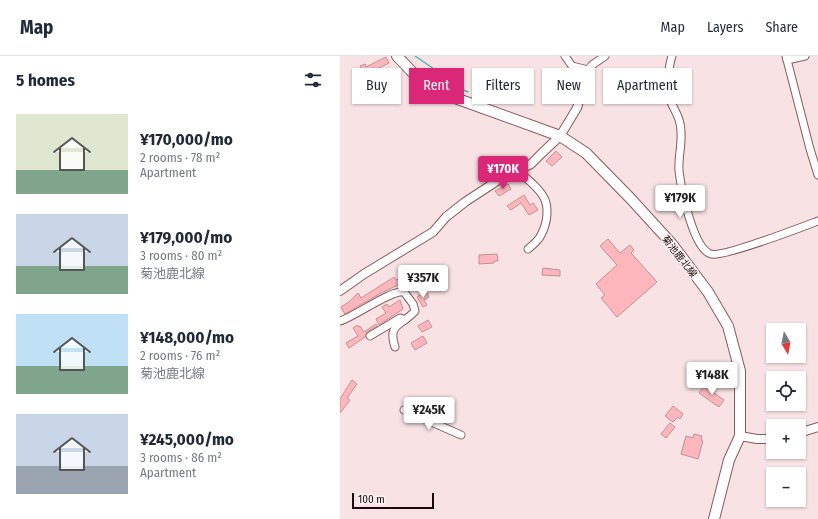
<!DOCTYPE html>
<meta charset="utf-8">
<style>
:root{--surface:#fff;--page:#f2f2f3;--text:#1f2937;--muted:#747a83;--line:#e0e1e3;--accent:#db2777}
body{margin:0;font-family:"Fira Sans Condensed","Noto Sans JP",sans-serif;background:var(--page);color:var(--text);height:100vh;display:flex;flex-direction:column;font-size:15px;white-space:nowrap}
*{box-sizing:border-box;margin:0}
p{font-size:13px;color:var(--muted)}
.icon{flex:none;width:22px;height:22px;fill:none;stroke:currentColor;stroke-width:2;stroke-linecap:round;stroke-linejoin:round}
.map{position:relative;flex:1;overflow:hidden}
.drawer{display:flex;flex-direction:column;background:var(--surface);width:340px}
.drawer>*{flex:none}
.top-card{position:absolute;left:12px;top:12px;width:380px;height:36px;display:flex;gap:8px}
.needle{width:26px;rotate:170deg}
.controls{position:absolute;left:426px;top:267px;display:grid;gap:8px}
.controls a{display:grid;place-items:center;width:40px;height:40px;border-radius:0px;background:var(--surface);box-shadow:0 1px 3px #0004;font-size:20px}
.scale{position:absolute;left:12px;bottom:10px;width:82px;box-sizing:border-box;padding-left:4px;border:2px solid #1a0a0b;border-top:0;font-size:11px;line-height:14px;white-space:nowrap;color:#1a0a0b;-webkit-text-stroke:3px #fef3f3;paint-order:stroke}
.price{position:absolute;translate:-50% -34px;padding:0 9px;border-radius:4px;background:#fff;color:#222;font-size:13px;line-height:26px;filter:drop-shadow(0 1px 2px #0008)}
.price::after{content:'';position:absolute;left:50%;top:24px;width:12px;height:9px;margin-left:-6px;background:inherit;clip-path:polygon(0 0,100% 0,50% 100%)}
.price.current{background:var(--accent);color:#fff}
ul{padding:0;list-style:none}
li{display:flex;align-items:center;gap:12px;height:100px;padding:0 16px}
li span{display:grid;place-items:center;flex:none;width:112px;height:80px;border-radius:0px;color:#555}
li>.icon{margin-inline-start:auto}
span .icon{width:48px;height:48px;fill:#fffc;stroke-width:1}
li b{font-size:17px}
h2{display:flex;justify-content:space-between;align-items:center;height:48px;padding:0 16px;font-size:17px}
.chip{padding:0 14px;border-radius:0px;background:var(--surface);box-shadow:0 1px 3px #0004;font-size:14px;line-height:36px}
.chip.current{background:var(--accent);color:#fff}
header{display:flex;align-items:center;gap:24px;box-sizing:border-box;height:56px;padding:0 20px;background:var(--surface);border-bottom:1px solid var(--line)}
header strong{font-size:19px}
nav{display:flex;gap:22px;margin-inline-start:auto;font-size:14px}
main{display:flex;flex:1;min-height:0}
.map>svg:first-child{display:block}
.lines{fill:none;stroke-linecap:round;stroke-linejoin:round}
.stream{stroke:#48bbba;stroke-width:1.5}
.building{fill:#fdb6bb;stroke:#c29194}
.minor-casing{stroke:#865a5d;stroke-width:9}
.tertiary-casing{stroke:#865a5d;stroke-width:10}
.primary-casing{stroke:#865a5d;stroke-width:12}
.minor{stroke:#fff;stroke-width:7}
.tertiary{stroke:#fff;stroke-width:8}
.primary{stroke:#fff;stroke-width:10}
.labels{text-anchor:middle;stroke-width:3;stroke-linejoin:round;paint-order:stroke}
.street-label{font-size:10px;fill:#1a0a0b;stroke:#fef3f3}
</style>
<header>
<strong>Map</strong>
<nav><a>Map</a><a>Layers</a><a>Share</a></nav>
</header>
<main>
<section class="drawer">
<h2>5 homes<svg class="icon" aria-label="filters" viewBox="0 0 24 24"><path d="M4 7h16M4 17h16"/><circle cx="9" cy="7" r="2"/><circle cx="15" cy="17" r="2"/></svg></h2>
<ul>
<li><span style="background:linear-gradient(#dfe7d0 70%,#7fa58c 0)"><svg class="icon" aria-label="home" viewBox="0 0 24 24"><path d="M3 11l9-7 9 7M6 9v11h12V9"/></svg></span><div><b>¥170,000/mo</b><p>2 rooms · 78 m²</p><p>Apartment</p></div></li>
<li><span style="background:linear-gradient(#c9d6e8 65%,#7fa58c 0)"><svg class="icon" aria-label="home" viewBox="0 0 24 24"><path d="M3 11l9-7 9 7M6 9v11h12V9"/></svg></span><div><b>¥179,000/mo</b><p>3 rooms · 80 m²</p><p>菊池鹿北線</p></div></li>
<li><span style="background:linear-gradient(#bfe0f5 65%,#7fa58c 0)"><svg class="icon" aria-label="home" viewBox="0 0 24 24"><path d="M3 11l9-7 9 7M6 9v11h12V9"/></svg></span><div><b>¥148,000/mo</b><p>2 rooms · 76 m²</p><p>菊池鹿北線</p></div></li>
<li><span style="background:linear-gradient(#c9d6e8 65%,#9aa5b1 0)"><svg class="icon" aria-label="home" viewBox="0 0 24 24"><path d="M3 11l9-7 9 7M6 9v11h12V9"/></svg></span><div><b>¥245,000/mo</b><p>3 rooms · 86 m²</p><p>Apartment</p></div></li>
</ul>
</section>
<div class="map">
<svg width="478" height="463" viewBox="0 0 478 463">
<rect width="100%" height="100%" fill="#f8e2e3"/>
<g class="lines">
<polyline class="stream" points="75,0 94,13 108,27 128,36"/>
</g>
<g class="building">
<polygon points="46,1 49,7 25,19 20,10 25,8 26,11"/>
<polygon points="216,95 222,101 212,110 206,105"/>
<polygon points="168,128 171,133 159,140 155,135"/>
<polygon points="184,139 190,149 193,147 198,154 189,159 181,147 171,154 167,150"/>
<polygon points="268,183 280,197 290,189 294,194 291,197 317,226 277,261 261,242 265,239 256,228 277,209 260,190"/>
<polygon points="157,198 158,205 154,205 154,207 139,208 139,199"/>
<polygon points="203,212 220,214 220,220 202,219"/>
<polygon points="68,219 70,225 60,229 60,228 41,237 5,258 1,251 9,246 18,237 21,242 54,221 56,224"/>
<polygon points="86,235 89,241 84,244 87,249 83,251 77,241"/>
<polygon points="60,244 63,253 39,269 36,263 46,257 42,251 47,248 49,251"/>
<polygon points="88,264 92,271 82,276 78,270"/>
<polygon points="36,268 37,270 27,276 25,281 9,292 6,287 18,280 13,272 17,269 18,271 20,270 24,276"/>
<polygon points="83,280 87,287 75,294 71,287"/>
<polygon points="12,324 17,328 7,342 10,344 0,357 0,343"/>
<polygon points="364,330 384,344 379,351 359,337"/>
<polygon points="333,350 343,358 340,363 338,361 333,366 325,360"/>
<polygon points="330,367 335,371 326,382 321,378"/>
<polygon points="354,378 362,380 361,384 363,385 358,403 341,398 346,380 353,382"/>
</g>
<g class="lines">
<g class="minor-casing">
<g id="minor">
<polyline points="225,0 232,10 248,14 252,9 265,0"/>
<path d="M 332,0 C 329,9 326,33 329,42 C 334,54 341,62 341,76 C 342,89 338,102 339,115 C 341,132 353,193 371,198 C 382,202 462,171 478,165"/>
<polyline points="446,0 470,93 478,119"/>
<polyline points="447,4 465,0"/>
<path d="M 178,115 C 187,123 197,130 203,140 C 210,151 207,168 201,179 C 199,184 193,189 188,193"/>
<path d="M 0,265 C 16,260 52,233 64,236 L 73,248 L 75,255 C 62,270 47,267 55,291"/>
<polyline points="30,280 60,262 65,264"/>
<polyline points="64,354 121,379"/>
</g>
</g>
<g class="tertiary-casing">
<g id="tertiary">
<polyline points="0,235 24,218 93,176 106,161 125,146 157,125 191,108 202,97 220,80 237,52 248,14"/>
<polyline points="459,377 478,371"/>
<polyline points="400,380 417,383 433,383"/>
</g>
</g>
<g class="primary-casing">
<polyline id="primary" points="57,0 74,18 104,38 220,80 246,97 291,143 332,188 368,236 388,270 400,315 400,380 389,404 374,463"/>
</g>
<use href="#minor" class="minor"/>
<use href="#tertiary" class="tertiary"/>
<use href="#primary" class="primary"/>
</g>
<g class="labels">
<g class="street-label">
<text transform="translate(340 200) rotate(52)" y="4">菊池鹿北線</text>
</g>
</g>
</svg>
<div class="controls">
<a><svg class="needle" viewBox="-14 -14 28 28"><path d="M0-13l5 13h-10z" fill="#e53935"/><path d="M0 13l5-13h-10z" fill="#747a83"/></svg></a>
<a><svg class="icon" aria-label="locate" viewBox="0 0 24 24"><circle cx="12" cy="12" r="6"/><path d="M12 2v4M12 18v4M2 12h4M18 12h4"/></svg></a>
<a>+</a>
<a>−</a>
</div>
<div class="scale">100 m</div>
<b class="price current" style="left:163px;top:134px">¥170K</b>
<b class="price" style="left:340px;top:163px">¥179K</b>
<b class="price" style="left:83px;top:243px">¥357K</b>
<b class="price" style="left:372px;top:340px">¥148K</b>
<b class="price" style="left:89px;top:375px">¥245K</b>
<div class="top-card">
<a class="chip">Buy</a>
<a class="chip current">Rent</a>
<a class="chip">Filters</a>
<a class="chip">New</a>
<a class="chip">Apartment</a>
</div>
</div>
</main>
